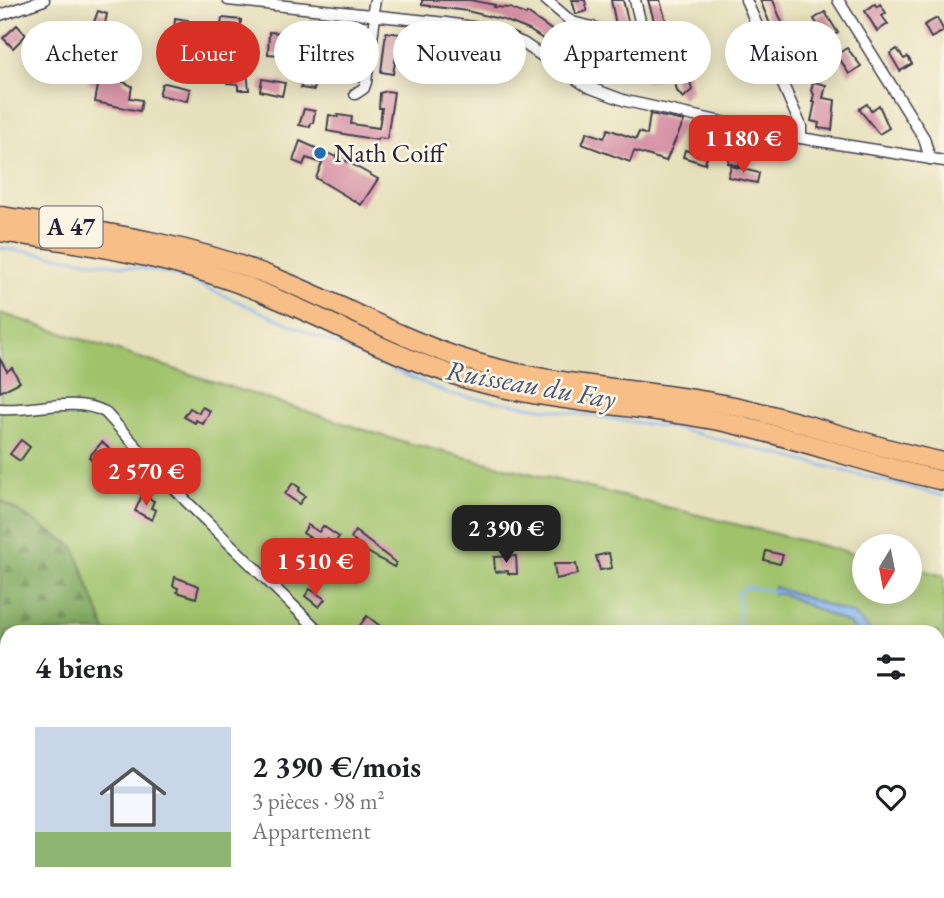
<!DOCTYPE html>
<html lang="fr">
<meta charset="utf-8">
<style>
:root{--surface:#fff;--page:#f6f6f6;--text:#202124;--muted:#757577;--accent:#d93025}
body{margin:0;font-family:"EB Garamond",serif;background:var(--page);color:var(--text);height:100vh;display:flex;flex-direction:column;font-size:26px;white-space:nowrap}
*{box-sizing:border-box;margin:0}
p{font-size:23px;color:var(--muted)}
.icon{flex:none;width:38px;height:38px;fill:none;stroke:currentColor;stroke-width:2;stroke-linecap:round;stroke-linejoin:round}
.map{position:relative;flex:1;overflow:hidden}
.side{position:absolute;left:0px;top:625px;width:945px;height:275px;display:flex;flex-direction:column;background:var(--surface);border-radius:21px 21px 0 0;box-shadow:0 4px 18px #0003}
.side>*{flex:none}
.guide{position:absolute;left:21px;top:21px;width:903px;height:63px;display:flex;gap:14px}
.needle{width:46px;rotate:190deg}
.fabs{position:absolute;left:852px;top:534px;display:grid;gap:14px}
.fabs a{display:grid;place-items:center;width:70px;height:70px;border-radius:50%;background:var(--surface);box-shadow:0 4px 18px #0003;font-size:35px}
.price{position:absolute;translate:-50% -60px;padding:0 16px;border-radius:14px;background:var(--accent);color:#fff;font-size:23px;line-height:46px;filter:drop-shadow(0 2px 4px #0008)}
.price::after{content:'';position:absolute;left:50%;top:42px;width:21px;height:16px;margin-left:-10px;background:inherit;clip-path:polygon(0 0,100% 0,50% 100%)}
.price.active{background:#222;color:#fff}
ul{padding:0;list-style:none}
li{display:flex;align-items:center;gap:21px;height:175px;padding:0 35px}
li span{display:grid;place-items:center;flex:none;width:196px;height:140px;border-radius:0px;color:#555}
li>.icon{margin-inline-start:auto}
span .icon{width:84px;height:84px;fill:#fffc;stroke-width:1}
li b{font-size:30px}
h2{display:flex;justify-content:space-between;align-items:center;height:84px;padding:0 35px;font-size:30px}
.chip{padding:0 24px;border-radius:32px;background:var(--surface);box-shadow:0 4px 18px #0003;font-size:24px;line-height:63px}
.chip.active{background:var(--accent);color:#fff}
.map>svg:first-child{display:block}
.green{fill:#9fc26b;stroke:#607253;stroke-width:2}
.forest{fill:url(#forest-firs);stroke:#50654d;stroke-width:2}
.water{fill:#83b4ef;stroke:#526b95;stroke-width:2}
.lines{fill:none;stroke-linecap:round;stroke-linejoin:round}
.stream{stroke:#83b4ef;stroke-width:2.5}
.building{fill:#d48ea3}
.street-casing{stroke:#403e4e;stroke-width:13}
.highway-casing{stroke:#403e4e;stroke-width:21}
.street{stroke:#fff;stroke-width:10}
.highway{stroke:#f7be87;stroke-width:18}
.poi-dot{fill:#1f6fb2;stroke:#fcf5e5;stroke-width:2.5}
.labels{text-anchor:middle;stroke-width:5;stroke-linejoin:round;paint-order:stroke}
.shield{fill:#fcf5e5;stroke:#63616e;stroke-width:2}
.shield-label{font-size:24px;font-weight:bold;fill:#22223b}
.poi-label{font-size:26px;fill:#22223b;stroke:#fcf5e5;text-anchor:start}
.water-label{font-size:28px;font-style:italic;fill:#44557a;stroke:#fcf5e5}
</style>
<div class="map">
<svg width="944" height="898" viewBox="0 0 944 898">
<defs>
<pattern id="forest-firs" width="22" height="20" patternUnits="userSpaceOnUse" patternTransform="scale(1.75)"><rect width="22" height="20" fill="#7fa85f"/><path d="M5 1l3.5 6h-7zM16 11l3.5 6h-7z" fill="#688850"/></pattern>
</defs>
<rect width="100%" height="100%" fill="#fcf5e5"/>
<filter id="ink" filterUnits="userSpaceOnUse"><feTurbulence type="fractalNoise" baseFrequency=".0143" numOctaves="2"/><feDisplacementMap in="SourceGraphic" scale="14" xChannelSelector="R" yChannelSelector="G"/><feConvolveMatrix kernelMatrix="1 2 1 2 8 2 1 2 1" color-interpolation-filters="sRGB"/></filter>
<filter id="wash" filterUnits="userSpaceOnUse"><feTurbulence type="fractalNoise" baseFrequency=".00686" numOctaves="4" result="noise"/><feDisplacementMap in="SourceGraphic" scale="28" xChannelSelector="R" yChannelSelector="G"/><feGaussianBlur stdDeviation="1.57" result="paint"/><feColorMatrix in="noise" values="0 0 0 0 0 0 0 0 0 0 0 0 0 0 0 0 0 1.4 0 .05"/><feComposite in="paint" operator="in"/></filter>
<g filter="url(#wash)">
<rect width="100%" height="100%" fill="#e7e0bc"/>
<polygon class="green" points="0,313 396,440 864,556 864,592 910,592 910,567 944,576 944,898 403,898 407,892 938,892 938,632 106,632 74,547 0,500"/>
<polygon class="forest" points="0,500 74,547 106,632 7,632 7,892 407,893 403,898 0,898"/>
<polygon class="water" points="774,587 853,614 872,632 856,632 849,624 783,594 773,594"/>
<g class="lines">
<g class="stream">
<polyline points="0,248 143,269 184,278 449,394 678,429 944,496"/>
<polyline points="736,632 740,616 738,593 746,587 774,591"/>
<polyline points="0,668 7,671"/>
<polyline points="94,892 98,898"/>
</g>
</g>
<g id="blocks">
<g class="building">
<polygon points="422,0 470,0 495,5 494,7 510,8 526,15 527,13 553,31 546,41 529,30 504,20 467,11 422,5"/>
<polygon points="572,0 585,0 587,11 576,14"/>
<polygon points="611,0 623,0 629,25 616,25"/>
<polygon points="648,0 660,0 668,28 657,31"/>
<polygon points="760,0 773,0 790,43 794,41 798,50 807,52 804,64 785,60"/>
<polygon points="875,4 877,7 880,4 886,13 882,16 888,24 877,31 865,11"/>
<polygon points="98,11 107,14 103,33 91,30"/>
<polygon points="825,12 838,33 826,39 814,19"/>
<polygon points="175,18 188,20 185,40 182,39 181,48 173,47"/>
<polygon points="222,18 241,20 237,69 247,71 249,90 238,90 238,84 227,83 230,60 216,58"/>
<polygon points="937,18 944,31 931,38 924,25"/>
<polygon points="17,25 26,35 13,48 3,38"/>
<polygon points="347,31 361,33 358,54 354,54 350,77 346,76 345,82 334,81 336,70 340,71 341,60 344,60"/>
<polygon points="269,32 282,33 280,55 268,54"/>
<polygon points="386,32 400,34 393,74 381,72"/>
<polygon points="65,42 80,51 72,64 57,55"/>
<polygon points="594,45 594,47 602,46 605,58 627,54 629,63 646,60 647,67 654,65 657,80 646,82 645,74 621,79 618,68 601,71 596,65 588,66 585,54 570,50"/>
<polygon points="847,48 861,66 849,74 837,54"/>
<polygon points="897,49 904,59 908,57 912,64 900,71 890,54"/>
<polygon points="681,64 683,73 687,71 692,90 683,98 677,91 671,66"/>
<polygon points="90,70 124,77 123,82 132,86 130,98 142,100 140,111 95,102 98,86 88,84"/>
<polygon points="303,72 321,74 320,82 316,82 314,90 301,88"/>
<polygon points="262,79 285,83 282,96 260,91"/>
<polygon points="813,82 826,85 823,98 835,100 832,130 818,128 819,123 811,121 815,102 812,102 814,94 811,91"/>
<polygon points="165,83 190,89 187,101 159,95 162,84"/>
<polygon points="387,91 394,92 387,139 378,138 377,140 327,131 329,115 338,117 338,115 352,117 351,124 379,128 382,108 379,108 380,93"/>
<polygon points="867,104 871,111 879,105 889,128 879,134 859,109"/>
<polygon points="304,109 315,111 313,123 311,123 310,127 299,125"/>
<polygon points="650,114 684,121 666,161 634,151 630,162 582,144 587,132 604,138 608,129 636,139 639,132 647,135"/>
<polygon points="300,141 336,157 339,152 348,158 346,161 378,179 361,205 316,178 322,163 306,158 303,165 293,161"/>
<polygon points="695,141 705,144 702,155 707,156 705,164 683,157 685,150 692,152"/>
<polygon points="731,150 743,153 739,166 728,163"/>
<polygon points="731,166 759,173 757,183 728,177"/>
<polygon points="0,359 7,371 12,368 20,382 0,392"/>
<polygon points="202,407 210,411 203,424 196,420 195,423 184,417 190,408 199,413"/>
<polygon points="21,440 30,447 20,461 10,454"/>
<polygon points="102,442 112,451 99,467 89,457"/>
<polygon points="293,483 300,488 298,491 305,496 299,504 285,494"/>
<polygon points="142,495 154,501 151,508 156,510 152,520 135,511"/>
<polygon points="308,525 319,532 323,526 339,537 334,544 327,539 323,546 303,533"/>
<polygon points="355,531 396,563 394,567 364,550 351,538"/>
<polygon points="766,551 783,555 780,564 764,560"/>
<polygon points="609,553 612,568 600,570 596,556"/>
<polygon points="516,556 517,574 508,574 508,571 495,572 494,557"/>
<polygon points="554,564 576,564 578,574 556,579"/>
<polygon points="175,577 199,586 196,598 177,592 178,588 173,586"/>
<polygon points="310,589 325,599 319,607 305,596"/>
<polygon points="367,616 388,632 364,632 358,628"/>
</g>
</g>
</g>
<g filter="url(#ink)">
<use href="#blocks" fill-opacity="0" stroke="#403e4e" stroke-width="2"/>
<g class="lines">
<g class="street-casing">
<g id="street">
<polyline points="228,0 446,23 492,30 523,43 588,87 626,101 782,135 944,161"/>
<polyline points="546,0 572,22 686,50"/>
<polyline points="635,0 641,25 639,39"/>
<polyline points="746,0 801,126 801,138"/>
<polyline points="838,0 924,138 930,159"/>
<polyline points="0,15 44,0"/>
<polyline points="372,16 375,0"/>
<polyline points="355,94 364,88 366,82 375,17"/>
<path d="M 0,409 C 33,412 74,396 105,412 L 185,500 L 320,632"/>
<polyline points="0,767 7,777"/>
<polyline points="76,892 80,898"/>
<polyline points="560,892 563,898"/>
<polyline points="835,892 844,898"/>
</g>
</g>
<g class="highway-casing">
<g id="highway">
<path d="M 0,216 C 97,231 187,242 278,279 C 339,303 396,336 458,357 C 547,387 643,387 734,406 C 805,421 873,448 944,462"/>
<path d="M 0,232 C 83,243 169,257 248,287 C 321,315 388,355 463,378 C 546,403 634,404 719,421 C 795,437 868,465 944,481"/>
</g>
</g>
<use href="#street" class="street"/>
<use href="#highway" class="highway"/>
</g>
</g>
<circle class="poi-dot" cx="320" cy="153" r="7"/>
<g class="labels">
<rect class="shield" x="39.5" y="206.5" width="63" height="41" rx="5"/>
<g class="shield-label">
<text x="71" y="235">A 47</text>
</g>
<g class="poi-label">
<text x="334" y="162">Nath Coiff</text>
</g>
<g class="water-label">
<text transform="translate(531 384) rotate(10)" y="10">Ruisseau du Fay</text>
</g>
</g>
</svg>
<div class="fabs">
<a><svg class="needle" viewBox="-14 -14 28 28"><path d="M0-13l5 13h-10z" fill="#e53935"/><path d="M0 13l5-13h-10z" fill="#757577"/></svg></a>
</div>
<b class="price" style="left:743px;top:175px">1 180 €</b>
<b class="price" style="left:146px;top:508px">2 570 €</b>
<b class="price active" style="left:506px;top:565px">2 390 €</b>
<b class="price" style="left:315px;top:598px">1 510 €</b>
<div class="guide">
<a class="chip">Acheter</a>
<a class="chip active">Louer</a>
<a class="chip">Filtres</a>
<a class="chip">Nouveau</a>
<a class="chip">Appartement</a>
<a class="chip">Maison</a>
</div>
<section class="side">
<h2>4 biens<svg class="icon" aria-label="filters" viewBox="0 0 24 24"><path d="M4 7h16M4 17h16"/><circle cx="9" cy="7" r="2"/><circle cx="15" cy="17" r="2"/></svg></h2>
<ul>
<li><span style="background:linear-gradient(#c9d6e8 75%,#8fb573 0)"><svg class="icon" aria-label="home" viewBox="0 0 24 24"><path d="M3 11l9-7 9 7M6 9v11h12V9"/></svg></span><div><b>2 390 €/mois</b><p>3 pièces · 98 m²</p><p>Appartement</p></div><svg class="icon" aria-label="heart" viewBox="0 0 24 24"><path d="M12 20l-8-8c-3-5 5-10 8-4 3-6 11-1 8 4z"/></svg></li>
</ul>
</section>
</div>
